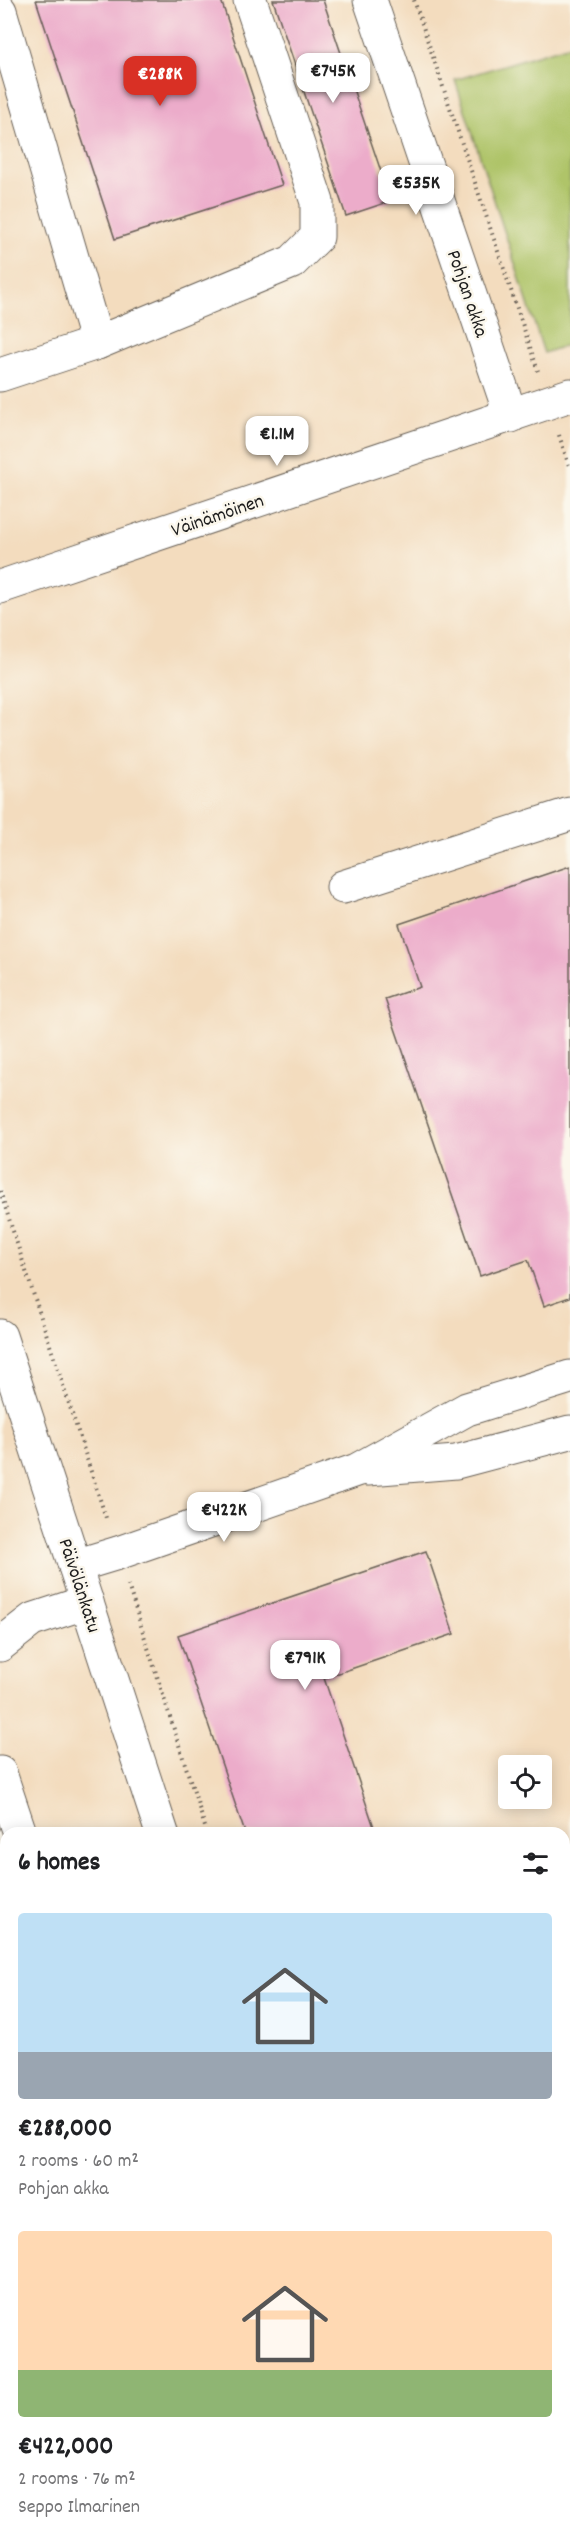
<!DOCTYPE html>
<meta charset="utf-8">
<style>
:root{--surface:#fff;--page:#f2f2f2;--text:#202124;--muted:#757577;--accent:#d93025}
body{margin:0;font-family:Dekko,sans-serif;background:var(--page);color:var(--text);height:100vh;display:flex;flex-direction:column;font-size:22px;white-space:nowrap}
*{box-sizing:border-box;margin:0}
p{font-size:20px;color:var(--muted)}
.icon{flex:none;width:33px;height:33px;fill:none;stroke:currentColor;stroke-width:2;stroke-linecap:round;stroke-linejoin:round}
.map{position:relative;flex:1;overflow:hidden}
.details{position:absolute;left:0px;top:1827px;width:570px;height:720px;display:flex;flex-direction:column;background:var(--surface);border-radius:18px 18px 0 0;box-shadow:0 3px 15px #0003}
.details>*{flex:none}
.buttons{position:absolute;left:498px;top:1755px;display:grid;gap:12px}
.buttons a{display:grid;place-items:center;width:54px;height:54px;border-radius:6px;background:var(--surface);box-shadow:0 3px 15px #0003;font-size:30px}
.price{position:absolute;translate:-50% -51px;padding:0 14px;border-radius:12px;background:#fff;color:#222;font-size:20px;line-height:39px;filter:drop-shadow(0 2px 3px #0008)}
.price::after{content:'';position:absolute;left:50%;top:36px;width:18px;height:14px;margin-left:-9px;background:inherit;clip-path:polygon(0 0,100% 0,50% 100%)}
.price.on{background:var(--accent);color:#fff}
ul{padding:0;list-style:none}
li{display:grid;align-content:center;gap:12px;height:318px;padding:0 18px}
li span{display:grid;place-items:center;height:186px;border-radius:6px;color:#555}
li>.icon{margin-inline-start:auto}
span .icon{width:108px;height:108px;fill:#fffc;stroke-width:1}
li b{font-size:26px}
h2{display:flex;justify-content:space-between;align-items:center;height:72px;padding:0 18px;font-size:26px}
.map>svg:first-child{display:block}
.green{fill:#afc469;stroke:#667042;stroke-width:1.5}
.forest{fill:#8baa5d;stroke:#54633c;stroke-width:1.5}
.building{fill:#ecacca}
.lines{fill:none;stroke-linecap:round;stroke-linejoin:round}
.minor-casing{stroke:#675f55;stroke-width:35}
.path{stroke:#675f55;stroke-width:4;stroke-dasharray:1.5 4.5;stroke-linecap:butt}
.minor{stroke:#fff;stroke-width:33}
.labels{text-anchor:middle;stroke-width:5;stroke-linejoin:round;paint-order:stroke}
.street-label{font-size:20px;fill:#1c1c1c;stroke:#fbf7ec}
</style>
<div class="map">
<svg width="570" height="2547" viewBox="0 0 570 2547">
<rect width="100%" height="100%" fill="#fbf7ec"/>
<filter id="ink" filterUnits="userSpaceOnUse"><feTurbulence type="fractalNoise" baseFrequency=".0167" numOctaves="2"/><feDisplacementMap in="SourceGraphic" scale="12" xChannelSelector="R" yChannelSelector="G"/><feConvolveMatrix kernelMatrix="1 2 1 2 8 2 1 2 1" color-interpolation-filters="sRGB"/></filter>
<filter id="wash" filterUnits="userSpaceOnUse"><feTurbulence type="fractalNoise" baseFrequency=".008" numOctaves="4" result="noise"/><feDisplacementMap in="SourceGraphic" scale="24" xChannelSelector="R" yChannelSelector="G"/><feGaussianBlur stdDeviation="1.35" result="paint"/><feColorMatrix in="noise" values="0 0 0 0 0 0 0 0 0 0 0 0 0 0 0 0 0 1.4 0 .05"/><feComposite in="paint" operator="in"/></filter>
<g filter="url(#wash)">
<rect width="100%" height="100%" fill="#f3dcbe"/>
<polygon class="green" points="570,45 570,344 544,353 455,80"/>
<polygon class="forest" points="570,2263 570,2464 564,2465 564,2265"/>
<g id="blocks">
<g class="building">
<polygon points="36,0 221,0 282,185 115,239"/>
<polygon points="273,0 323,0 391,201 346,216"/>
<polygon points="570,866 570,1297 544,1306 528,1260 480,1276 385,999 420,987 399,924"/>
<polygon points="426,1551 454,1634 324,1678 376,1833 245,1833 178,1635"/>
<polygon points="0,1866 6,1883 6,2035 0,2037"/>
<polygon points="570,1946 570,2048 564,2050 564,1948"/>
</g>
</g>
</g>
<g filter="url(#ink)">
<use href="#blocks" fill-opacity="0" stroke="#675f55" stroke-width="1.5"/>
<g class="lines">
<g class="minor-casing">
<g id="minor">
<polyline points="370,0 511,416"/>
<polyline points="0,11 97,343"/>
<polyline points="0,375 97,343 292,262 317,237 317,202 250,0"/>
<polyline points="0,587 570,395"/>
<polyline points="343,887 570,814"/>
<polyline points="0,1336 162,1833"/>
<polyline points="368,1469 456,1462 570,1432"/>
<polyline points="75,1566 118,1553 357,1470 467,1409 570,1377"/>
<polyline points="0,1645 32,1620 87,1602"/>
<polyline points="0,1773 20,1833"/>
<polyline points="0,2049 6,2047"/>
<polyline points="0,2198 6,2196"/>
<polyline points="564,2237 570,2235"/>
<polyline points="391,2541 392,2547"/>
<polyline points="423,2541 427,2547"/>
</g>
</g>
<g class="path">
<polyline points="414,0 538,371"/>
<polyline points="559,435 570,469"/>
<polyline points="0,1191 107,1521"/>
<polyline points="128,1585 207,1833"/>
<polyline points="564,2497 570,2496"/>
</g>
<use href="#minor" class="minor"/>
</g>
</g>
<g class="labels">
<g class="street-label">
<text transform="translate(469 293) rotate(71)" y="7">Pohjan akka</text>
<text transform="translate(217 514) rotate(-19)" y="7">Väinämöinen</text>
<text transform="translate(81 1585) rotate(72)" y="7">Päivölänkatu</text>
</g>
</g>
</svg>
<div class="buttons">
<a><svg class="icon" aria-label="locate" viewBox="0 0 24 24"><circle cx="12" cy="12" r="6"/><path d="M12 2v4M12 18v4M2 12h4M18 12h4"/></svg></a>
</div>
<b class="price" style="left:333px;top:104px">€745K</b>
<b class="price on" style="left:160px;top:107px">€288K</b>
<b class="price" style="left:416px;top:216px">€535K</b>
<b class="price" style="left:277px;top:467px">€1.1M</b>
<b class="price" style="left:224px;top:1543px">€422K</b>
<b class="price" style="left:305px;top:1691px">€791K</b>
<section class="details">
<h2>6 homes<svg class="icon" aria-label="filters" viewBox="0 0 24 24"><path d="M4 7h16M4 17h16"/><circle cx="9" cy="7" r="2"/><circle cx="15" cy="17" r="2"/></svg></h2>
<ul>
<li><span style="background:linear-gradient(#bfe0f5 75%,#9aa5b1 0)"><svg class="icon" aria-label="home" viewBox="0 0 24 24"><path d="M3 11l9-7 9 7M6 9v11h12V9"/></svg></span><div><b>€288,000</b><p>2 rooms · 60 m²</p><p>Pohjan akka</p></div></li>
<li><span style="background:linear-gradient(#ffd9b3 75%,#8fb573 0)"><svg class="icon" aria-label="home" viewBox="0 0 24 24"><path d="M3 11l9-7 9 7M6 9v11h12V9"/></svg></span><div><b>€422,000</b><p>2 rooms · 76 m²</p><p>Seppo Ilmarinen</p></div></li>
</ul>
</section>
</div>
